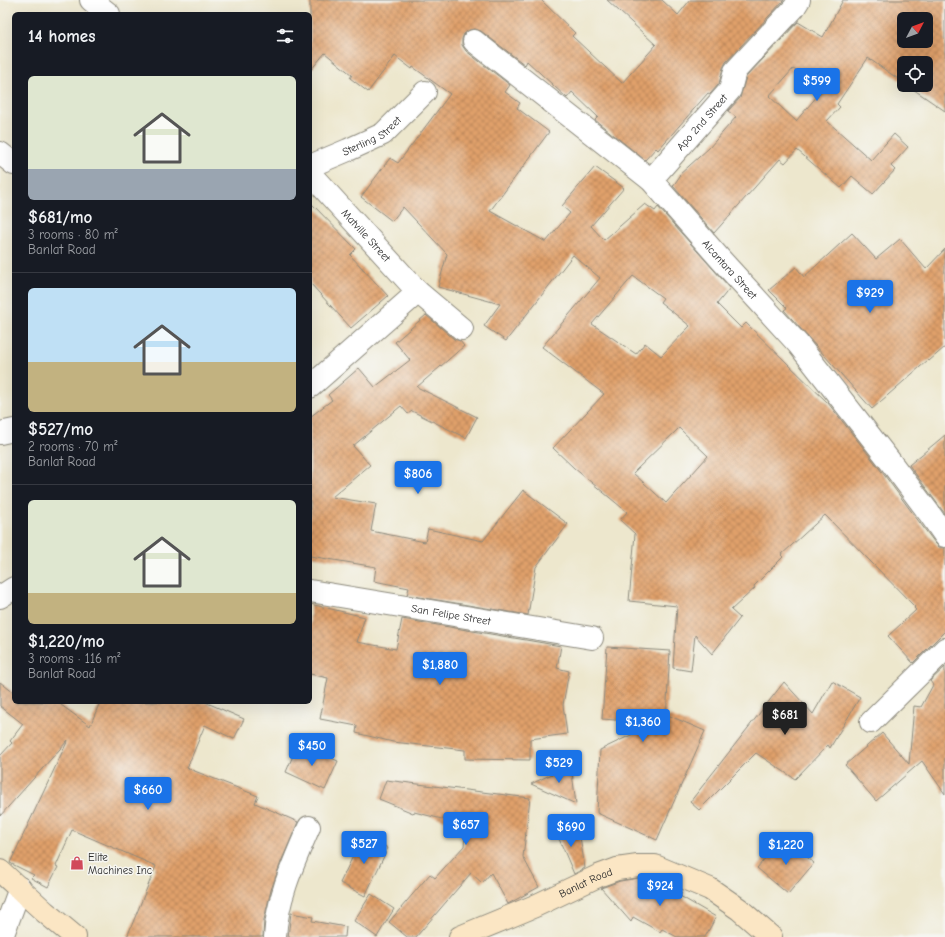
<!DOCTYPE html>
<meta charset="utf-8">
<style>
:root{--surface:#171b24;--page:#242831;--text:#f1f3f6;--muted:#9ea1a6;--line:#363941;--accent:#1a73e8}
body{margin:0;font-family:"Comic Neue",sans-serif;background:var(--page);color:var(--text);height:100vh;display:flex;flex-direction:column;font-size:15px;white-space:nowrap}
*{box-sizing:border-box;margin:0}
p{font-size:13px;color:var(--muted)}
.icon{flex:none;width:22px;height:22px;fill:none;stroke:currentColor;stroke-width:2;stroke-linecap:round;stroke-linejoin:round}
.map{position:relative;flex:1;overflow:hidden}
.side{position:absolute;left:12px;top:12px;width:300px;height:692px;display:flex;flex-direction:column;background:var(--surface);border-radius:6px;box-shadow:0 4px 16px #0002}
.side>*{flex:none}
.needle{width:26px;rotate:49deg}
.buttons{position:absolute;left:897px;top:12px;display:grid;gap:8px}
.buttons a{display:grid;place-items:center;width:36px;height:36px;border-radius:6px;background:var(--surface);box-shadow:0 4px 16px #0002;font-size:20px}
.price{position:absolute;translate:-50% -34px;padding:0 9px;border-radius:4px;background:var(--accent);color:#fff;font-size:13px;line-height:26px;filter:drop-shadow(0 1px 2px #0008)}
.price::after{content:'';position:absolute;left:50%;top:24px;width:12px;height:9px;margin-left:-6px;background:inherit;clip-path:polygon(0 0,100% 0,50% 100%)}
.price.selected{background:#222;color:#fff}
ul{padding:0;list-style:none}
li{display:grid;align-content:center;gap:8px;height:212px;padding:0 16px}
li+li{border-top:1px solid var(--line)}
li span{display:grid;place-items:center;height:124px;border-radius:6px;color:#555}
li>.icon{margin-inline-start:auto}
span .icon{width:72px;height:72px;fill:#fffc;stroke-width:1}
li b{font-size:17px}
h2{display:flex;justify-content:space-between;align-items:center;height:48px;padding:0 16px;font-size:17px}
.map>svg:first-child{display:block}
.building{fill:url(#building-cross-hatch);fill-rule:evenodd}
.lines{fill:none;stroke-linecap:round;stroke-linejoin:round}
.street-casing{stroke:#8c897c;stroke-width:24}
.secondary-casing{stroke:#8c897c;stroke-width:24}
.street{stroke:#fff;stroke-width:22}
.secondary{stroke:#fbe6c4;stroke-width:22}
.labels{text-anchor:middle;stroke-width:3;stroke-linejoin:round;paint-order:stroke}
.street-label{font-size:11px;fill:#2b2b2b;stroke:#f6f6f2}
.poi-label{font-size:11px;fill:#2b2b2b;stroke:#f6f6f2;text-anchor:start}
</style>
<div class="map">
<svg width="945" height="937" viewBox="0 0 945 937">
<defs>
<pattern id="building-cross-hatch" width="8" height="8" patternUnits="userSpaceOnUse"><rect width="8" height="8" fill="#e0a06b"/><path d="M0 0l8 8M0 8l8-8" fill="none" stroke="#b68358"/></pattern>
</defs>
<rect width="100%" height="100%" fill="#f6f6f2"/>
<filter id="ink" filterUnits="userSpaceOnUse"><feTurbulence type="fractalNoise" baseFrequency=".025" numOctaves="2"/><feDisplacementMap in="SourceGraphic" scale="8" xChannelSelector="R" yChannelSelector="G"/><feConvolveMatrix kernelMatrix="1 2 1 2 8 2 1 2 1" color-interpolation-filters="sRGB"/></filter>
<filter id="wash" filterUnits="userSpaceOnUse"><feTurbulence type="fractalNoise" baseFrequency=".012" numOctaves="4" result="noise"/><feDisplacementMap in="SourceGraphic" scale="16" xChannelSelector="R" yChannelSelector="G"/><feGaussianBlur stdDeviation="0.9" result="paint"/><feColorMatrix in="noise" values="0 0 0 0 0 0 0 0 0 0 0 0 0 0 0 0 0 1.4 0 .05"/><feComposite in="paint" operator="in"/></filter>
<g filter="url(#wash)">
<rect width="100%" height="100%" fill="#ede7cd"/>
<g id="blocks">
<g class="building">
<path d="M 310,0 L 541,0 L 575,33 L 572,36 L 622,83 L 656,45 L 607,0 L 662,0 L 678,15 L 690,0 L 784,0 L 726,62 L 723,68 L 719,84 L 710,94 L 708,93 L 658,150 L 656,148 L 645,160 L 595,120 L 598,117 L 572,92 L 567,98 L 527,61 L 525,65 L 481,31 L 475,29 L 469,30 L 464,34 L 462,39 L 462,45 L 466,51 L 510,85 L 505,92 L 520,103 L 517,108 L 549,132 L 490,211 L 546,242 L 570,213 L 562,206 L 595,167 L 624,188 L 591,226 L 604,240 L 645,204 L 655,211 L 658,207 L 730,288 L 717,304 L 741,328 L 746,323 L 828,403 L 879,468 L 935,543 L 939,547 L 945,548 L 945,631 L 913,663 L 888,636 L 916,610 L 914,608 L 915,607 L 825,515 L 781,555 L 783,557 L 754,586 L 755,588 L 731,610 L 740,618 L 712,654 L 695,635 L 691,671 L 673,668 L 677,606 L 629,601 L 635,534 L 620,520 L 627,512 L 574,468 L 553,448 L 604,394 L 542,347 L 600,278 L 573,255 L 506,341 L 484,326 L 500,304 L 438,287 L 447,254 L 403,207 L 392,221 L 361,197 L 390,158 L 398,163 L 450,94 L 413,67 L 412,69 L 395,56 L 368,92 L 350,78 L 352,75 L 325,53 L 310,71 ZM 633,276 L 663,298 L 660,302 L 690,326 L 661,356 L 645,343 L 636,354 L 592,324 ZM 679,428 L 708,456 L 666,503 L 633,473 Z"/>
<path d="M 843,0 L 945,0 L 945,111 L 907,85 L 926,85 L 926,63 L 904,63 L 904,83 L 868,58 L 837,104 L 840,107 L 827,121 L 871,160 L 894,134 L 908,147 L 891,166 L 895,170 L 873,194 L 852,176 L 841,188 L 797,150 L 785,163 L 780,159 L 714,233 L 673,186 L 680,176 L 679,175 L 709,148 L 736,117 L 728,111 L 740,98 L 746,77 L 798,22 L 823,37 ZM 904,19 L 926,19 L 926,41 L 904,41 ZM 793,69 L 824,88 L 796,121 L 769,96 Z"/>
<polygon points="310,202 356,249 350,255 388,296 351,328 310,283"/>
<polygon points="852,233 876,259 900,239 926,269 945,249 945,347 929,361 928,360 872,409 784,310 787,308 769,290 796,267 804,277"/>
<polygon points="426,315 454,339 460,341 464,346 417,387 477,417 466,438 412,411 408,414 401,406 353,446 370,465 332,497 376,504 371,531 425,542 428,529 483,541 523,490 568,524 536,567 528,615 407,595 409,588 374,581 376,567 310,556 310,417 332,400 328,395 359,368 375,387 410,360 395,342"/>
<polygon points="945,435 945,514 909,465"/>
<polygon points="310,604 365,617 357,642 396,649 402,619 561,646 557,668 569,671 563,705 567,734 530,739 530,760 465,759 465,750 393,742 356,733 357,726 320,719 328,678 310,674"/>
<polygon points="607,647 670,651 666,718 670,716 705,731 657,840 597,813 600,750 656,723 602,719"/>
<polygon points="945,667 945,794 922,761 876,801 845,765 882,733 909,764 914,706 921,707 933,685 930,681"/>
<polygon points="832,681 860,697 830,748 828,745 795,779 756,753 699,810 690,802 784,682 813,714"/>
<polygon points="0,682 14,693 14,702 57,702 90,726 100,702 205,702 244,719 234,739 205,725 187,768 258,796 255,803 298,822 281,862 271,890 264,920 263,937 127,937 156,866 72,830 56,866 58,867 48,887 31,878 34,875 10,863 68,740 0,816 0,756 12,743 10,741 23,724 0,706"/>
<polygon points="298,744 338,761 325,790 286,772"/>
<polygon points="571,765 576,804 531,784"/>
<polygon points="386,780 530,798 523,857 539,887 508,904 491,873 482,883 471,873 416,937 407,937 389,922 430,874 435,878 464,846 466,825 414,812 413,813 379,799"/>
<polygon points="551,820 580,837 585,868 574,874"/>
<polygon points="359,834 388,848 365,896 340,883 355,852 351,851"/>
<polygon points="783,837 814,863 788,894 757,868"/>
<polygon points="639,878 653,879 663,883 682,893 680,896 716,917 705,937 677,937 662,929 660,932 633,917 631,922 601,888 620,881"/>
<polygon points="371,894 394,909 377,937 354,921"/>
<polygon points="291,913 313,917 312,921 346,927 345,937 288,937"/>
</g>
</g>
</g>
<g filter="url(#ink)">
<use href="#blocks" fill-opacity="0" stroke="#8c897c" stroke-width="1"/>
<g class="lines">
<g class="street-casing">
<g id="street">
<polyline points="91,0 109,14"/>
<path id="s1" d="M 474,41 L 651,180 L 722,261 L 798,344 L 889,460 L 929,513 L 945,536"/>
<polyline points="0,153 14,164"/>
<path id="s2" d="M 310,166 L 348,150 L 383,134 L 425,92"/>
<path id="s3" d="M 315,179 L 418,292 L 462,329"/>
<path id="s4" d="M 651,180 L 730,90 L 735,71 L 794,8 L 799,0"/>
<polyline points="310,387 418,292"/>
<polyline points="0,433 14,430"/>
<path id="s5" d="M 310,591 L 592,638"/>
<polyline points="0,597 14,588"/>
<polyline points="871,722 945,649"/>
<polyline points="2,937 20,888"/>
<path d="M 275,937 C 277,898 294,862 309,827"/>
</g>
</g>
<g class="secondary-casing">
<g id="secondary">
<polyline points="0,871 45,912 75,937"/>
<path id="s6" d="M 460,937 L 535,906 L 598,876 L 617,869 L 638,866 L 655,866 L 710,889 L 739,909 L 771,937"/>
</g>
</g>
<use href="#street" class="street"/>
<use href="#secondary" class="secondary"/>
</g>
</g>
<defs>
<g id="shop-bare" transform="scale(1.08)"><path d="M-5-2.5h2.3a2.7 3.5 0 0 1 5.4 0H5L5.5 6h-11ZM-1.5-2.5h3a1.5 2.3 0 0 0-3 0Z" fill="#d1495b" stroke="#f6f6f2" stroke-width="2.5" paint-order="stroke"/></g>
</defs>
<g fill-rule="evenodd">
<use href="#shop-bare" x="77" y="863"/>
</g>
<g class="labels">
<g class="street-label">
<text dy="4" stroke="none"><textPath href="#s4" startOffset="77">Apo 2nd Street</textPath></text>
<text dy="4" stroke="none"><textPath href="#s2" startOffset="69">Sterling Street</textPath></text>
<text dy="4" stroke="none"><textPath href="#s3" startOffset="76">Matville Street</textPath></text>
<text dy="4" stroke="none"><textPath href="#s1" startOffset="344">Alcantara Street</textPath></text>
<text dy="4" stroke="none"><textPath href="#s5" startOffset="143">San Felipe Street</textPath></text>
<text dy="4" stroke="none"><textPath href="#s6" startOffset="137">Banlat Road</textPath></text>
</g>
<g class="poi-label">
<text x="88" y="861">Elite<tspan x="88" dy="13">Machines Inc</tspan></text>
</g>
</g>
</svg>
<div class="buttons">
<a><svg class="needle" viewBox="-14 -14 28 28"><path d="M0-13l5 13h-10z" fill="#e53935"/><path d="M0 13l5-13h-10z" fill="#9ea1a6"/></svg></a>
<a><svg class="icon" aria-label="locate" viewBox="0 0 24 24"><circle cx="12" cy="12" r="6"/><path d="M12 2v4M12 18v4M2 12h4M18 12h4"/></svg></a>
</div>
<b class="price" style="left:817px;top:102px">$599</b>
<b class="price" style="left:870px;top:314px">$929</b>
<b class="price" style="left:418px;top:495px">$806</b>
<b class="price" style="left:440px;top:686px">$1,880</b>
<b class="price selected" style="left:785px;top:736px">$681</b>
<b class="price" style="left:643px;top:743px">$1,360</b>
<b class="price" style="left:312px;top:767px">$450</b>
<b class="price" style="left:559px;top:784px">$529</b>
<b class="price" style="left:148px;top:811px">$660</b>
<b class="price" style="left:466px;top:846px">$657</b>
<b class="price" style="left:571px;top:848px">$690</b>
<b class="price" style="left:364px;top:865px">$527</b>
<b class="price" style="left:786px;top:866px">$1,220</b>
<b class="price" style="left:660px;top:907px">$924</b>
<section class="side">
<h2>14 homes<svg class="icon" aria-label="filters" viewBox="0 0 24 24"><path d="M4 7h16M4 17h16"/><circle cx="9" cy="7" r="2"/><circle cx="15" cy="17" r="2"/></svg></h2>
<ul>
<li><span style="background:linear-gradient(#dfe7d0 75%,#9aa5b1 0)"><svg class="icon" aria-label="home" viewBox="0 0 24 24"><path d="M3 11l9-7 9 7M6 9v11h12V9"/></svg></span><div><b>$681/mo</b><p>3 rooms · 80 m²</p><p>Banlat Road</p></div></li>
<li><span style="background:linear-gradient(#bfe0f5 60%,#c2b280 0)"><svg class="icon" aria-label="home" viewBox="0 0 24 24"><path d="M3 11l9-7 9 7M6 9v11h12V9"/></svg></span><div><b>$527/mo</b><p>2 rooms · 70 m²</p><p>Banlat Road</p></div></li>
<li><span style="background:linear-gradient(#dfe7d0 75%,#c2b280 0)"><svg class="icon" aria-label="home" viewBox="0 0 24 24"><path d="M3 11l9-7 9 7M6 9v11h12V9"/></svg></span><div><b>$1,220/mo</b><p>3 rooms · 116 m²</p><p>Banlat Road</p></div></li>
</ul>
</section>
</div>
